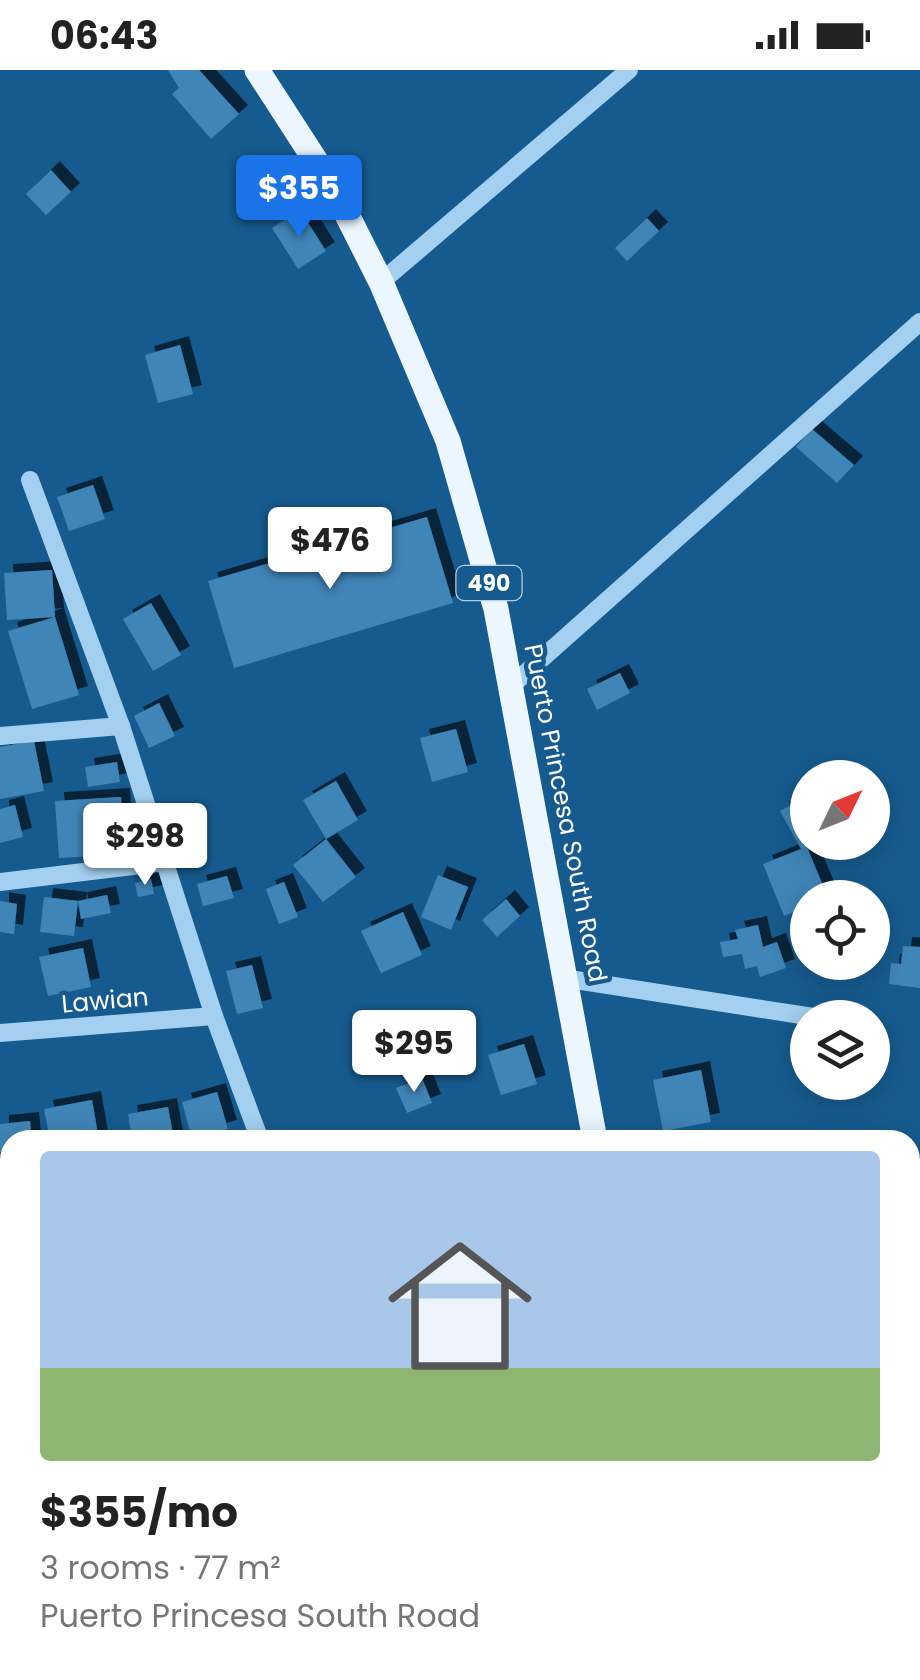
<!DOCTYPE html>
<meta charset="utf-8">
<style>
:root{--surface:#fff;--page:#f2f2f2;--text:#222;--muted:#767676;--accent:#1a73e8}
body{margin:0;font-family:Poppins,sans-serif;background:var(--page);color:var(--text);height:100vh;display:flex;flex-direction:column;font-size:38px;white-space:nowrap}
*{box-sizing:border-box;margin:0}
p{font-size:32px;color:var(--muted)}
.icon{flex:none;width:55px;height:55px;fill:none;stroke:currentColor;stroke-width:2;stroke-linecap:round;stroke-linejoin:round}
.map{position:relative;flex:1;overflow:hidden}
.drawer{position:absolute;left:0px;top:1060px;width:920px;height:550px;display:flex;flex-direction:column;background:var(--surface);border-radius:30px 30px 0 0;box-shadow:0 5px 25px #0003}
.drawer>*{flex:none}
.needle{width:65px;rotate:47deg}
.buttons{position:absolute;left:790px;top:690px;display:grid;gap:20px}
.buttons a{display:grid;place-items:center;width:100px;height:100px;border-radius:50%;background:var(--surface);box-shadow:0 5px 25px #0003;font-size:50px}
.price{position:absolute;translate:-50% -85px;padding:0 22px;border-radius:10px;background:#fff;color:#222;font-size:32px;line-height:65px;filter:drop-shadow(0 2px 5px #0008)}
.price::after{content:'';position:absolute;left:50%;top:60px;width:30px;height:22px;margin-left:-15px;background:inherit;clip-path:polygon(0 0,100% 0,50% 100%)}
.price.selected{background:var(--accent);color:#fff}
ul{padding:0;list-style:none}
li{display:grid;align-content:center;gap:20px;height:530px;padding:0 40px}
li span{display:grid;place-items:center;height:310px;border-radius:10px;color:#555}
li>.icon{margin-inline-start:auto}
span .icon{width:180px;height:180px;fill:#fffc;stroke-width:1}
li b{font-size:42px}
.status{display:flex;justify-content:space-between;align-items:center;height:70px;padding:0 50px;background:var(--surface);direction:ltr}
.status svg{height:28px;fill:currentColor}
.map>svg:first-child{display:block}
.building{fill:#3f85b8;filter:url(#shadow)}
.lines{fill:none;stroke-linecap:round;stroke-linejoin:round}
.minor{stroke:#a3d0f0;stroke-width:18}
.major{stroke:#ebf6ff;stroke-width:25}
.labels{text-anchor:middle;stroke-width:9;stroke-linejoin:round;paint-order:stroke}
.shield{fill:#165b8f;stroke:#b9cedd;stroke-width:2.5}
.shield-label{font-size:22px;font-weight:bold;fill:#fff}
.street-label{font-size:25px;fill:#fff;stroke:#165b8f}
</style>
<div class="status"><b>06:43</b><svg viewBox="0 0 49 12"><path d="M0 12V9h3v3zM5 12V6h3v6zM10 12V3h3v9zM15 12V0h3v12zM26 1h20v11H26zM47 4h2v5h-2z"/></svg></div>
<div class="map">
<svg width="920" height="1610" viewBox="0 0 920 1610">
<defs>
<filter id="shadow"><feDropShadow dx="9" dy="-9" stdDeviation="0" flood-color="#0009"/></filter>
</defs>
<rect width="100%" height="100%" fill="#165b8f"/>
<g class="building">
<polygon points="168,0 199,0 239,44 211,69 172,24 179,18"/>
<polygon points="51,100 71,122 46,145 26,124"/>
<polygon points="300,140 326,181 298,199 272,158"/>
<polygon points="647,148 659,161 627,191 615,178"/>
<polygon points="180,275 193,324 158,333 145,285"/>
<polygon points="812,359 854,395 837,413 796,377"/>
<polygon points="93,415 105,449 69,461 57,427"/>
<polygon points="427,447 453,533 234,598 208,511"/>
<polygon points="52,500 55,547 79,625 32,639 8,561 55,547 7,550 4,503"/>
<polygon points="151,533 181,585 153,601 123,549"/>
<polygon points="620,603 630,623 597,640 587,619"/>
<polygon points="159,633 175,666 149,678 134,646"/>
<polygon points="456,659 468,702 432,712 420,668"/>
<polygon points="34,671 44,721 0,729 0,677"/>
<polygon points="117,692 120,712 88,717 85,697"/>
<polygon points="336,711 358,750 326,769 303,730"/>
<polygon points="808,726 808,772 815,772 807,777 828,828 808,828 808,836 784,846 763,794 801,779 780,741"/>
<polygon points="121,727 125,784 59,788 55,731"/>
<polygon points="15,735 23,767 0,773 0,739"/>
<polygon points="326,769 356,807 323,832 293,795"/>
<polygon points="438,805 468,817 451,860 421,847"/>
<polygon points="227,806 234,828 203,836 197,814"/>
<polygon points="151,809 154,824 138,827 135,813"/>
<polygon points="284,812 298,847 279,854 266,819"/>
<polygon points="107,825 111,843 81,849 78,831"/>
<polygon points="44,827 78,831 74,866 40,862"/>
<polygon points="506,829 520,846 497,867 482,850"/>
<polygon points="0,831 17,834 14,864 0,862"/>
<polygon points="403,842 422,885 381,903 361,861"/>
<polygon points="758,855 763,877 777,872 786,898 760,907 757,896 745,899 742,884 723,887 720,872 738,869 735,860"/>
<polygon points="903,876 920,877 920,918 889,914 891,893 901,894"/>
<polygon points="83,878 91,917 48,926 39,887"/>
<polygon points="252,895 263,938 237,944 226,901"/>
<polygon points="524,974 537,1014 501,1025 488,985"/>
<polygon points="701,1000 711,1052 663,1061 653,1010"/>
<polygon points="422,1008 432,1033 407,1043 396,1018"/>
<polygon points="217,1022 228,1059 192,1069 182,1032"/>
<polygon points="92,1030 99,1070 50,1070 44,1039"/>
<polygon points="168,1037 174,1070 132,1070 128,1044"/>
<polygon points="30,1051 32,1070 10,1070 10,1081 0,1082 0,1054"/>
<polygon points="0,1202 9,1241 0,1242"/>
<polygon points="10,1326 10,1372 0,1374 0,1328"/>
<polygon points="145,1600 184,1600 186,1610 125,1610 123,1604"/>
<polygon points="211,1600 238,1600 239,1610 213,1610"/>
<polygon points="293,1600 333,1600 333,1602 295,1609"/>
<polygon points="381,1600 428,1600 428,1602 382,1610"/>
<polygon points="514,1600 535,1600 547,1610 505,1610"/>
</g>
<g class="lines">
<g class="minor">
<polyline points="381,212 629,0"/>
<polyline points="30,410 121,656"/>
<polyline points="511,616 920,252"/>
<polyline points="0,666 121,656 214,946 260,1070"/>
<polyline points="0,812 166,792"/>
<polyline points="569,909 820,948"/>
<polyline points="0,963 214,946"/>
<polyline points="0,1303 10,1300"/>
<polyline points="270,1600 271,1610"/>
</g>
<g class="major">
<polyline points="257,0 334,119 381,212 448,371 496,539 595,1070"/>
<polyline points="678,1600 679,1610"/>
</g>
</g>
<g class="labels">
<rect class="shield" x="456.5" y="496" width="65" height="34" rx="8"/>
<g class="shield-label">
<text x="489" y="521">490</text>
</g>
<g class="street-label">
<text transform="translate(566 743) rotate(79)" y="9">Puerto Princesa South Road</text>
<text transform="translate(105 930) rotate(-5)" y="9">Lawian</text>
</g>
</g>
</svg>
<div class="buttons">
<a><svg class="needle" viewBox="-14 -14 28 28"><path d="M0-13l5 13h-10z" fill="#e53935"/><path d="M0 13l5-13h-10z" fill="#767676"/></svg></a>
<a><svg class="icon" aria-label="locate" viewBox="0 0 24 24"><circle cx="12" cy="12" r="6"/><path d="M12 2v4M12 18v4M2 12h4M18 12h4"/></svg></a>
<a><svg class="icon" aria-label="layers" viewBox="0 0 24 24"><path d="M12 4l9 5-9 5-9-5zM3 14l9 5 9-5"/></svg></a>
</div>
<b class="price selected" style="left:299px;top:170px">$355</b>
<b class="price" style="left:330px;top:522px">$476</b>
<b class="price" style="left:145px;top:818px">$298</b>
<b class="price" style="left:414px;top:1025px">$295</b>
<section class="drawer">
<ul>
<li><span style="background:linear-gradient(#a9c7e8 70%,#8fb573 0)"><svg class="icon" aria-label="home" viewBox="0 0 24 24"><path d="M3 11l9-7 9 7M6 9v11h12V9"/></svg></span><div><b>$355/mo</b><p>3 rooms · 77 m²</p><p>Puerto Princesa South Road</p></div></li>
</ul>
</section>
</div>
